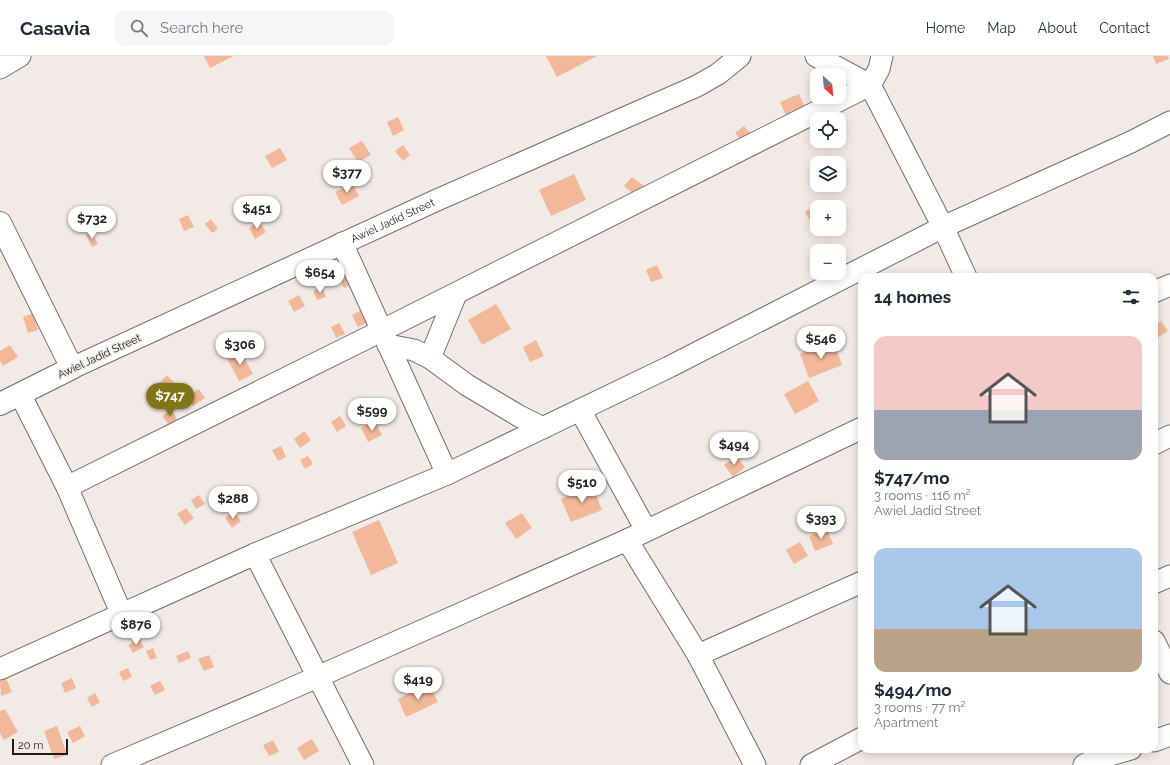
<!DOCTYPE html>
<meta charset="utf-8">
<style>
:root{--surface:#fff;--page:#f6f6f7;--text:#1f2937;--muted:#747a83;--line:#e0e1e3;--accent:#827518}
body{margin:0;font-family:Raleway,sans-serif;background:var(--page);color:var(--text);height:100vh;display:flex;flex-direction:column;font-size:15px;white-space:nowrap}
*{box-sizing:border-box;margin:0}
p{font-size:13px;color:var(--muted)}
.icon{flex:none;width:22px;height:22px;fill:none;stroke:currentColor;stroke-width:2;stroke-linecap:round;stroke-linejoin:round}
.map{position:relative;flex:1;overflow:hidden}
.panel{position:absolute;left:858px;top:217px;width:300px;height:480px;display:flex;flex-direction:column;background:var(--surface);border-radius:12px;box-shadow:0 2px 10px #0003}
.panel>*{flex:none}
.needle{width:26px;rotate:154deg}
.tools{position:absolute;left:810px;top:12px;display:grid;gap:8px}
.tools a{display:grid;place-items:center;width:36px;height:36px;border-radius:8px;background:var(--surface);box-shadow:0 2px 10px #0003;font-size:20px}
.scale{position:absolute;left:12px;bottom:10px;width:56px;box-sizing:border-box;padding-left:4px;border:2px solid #1f1d1b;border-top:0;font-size:11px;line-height:14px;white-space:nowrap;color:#1f1d1b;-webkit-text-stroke:3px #f2eae6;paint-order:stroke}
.price{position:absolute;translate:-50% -34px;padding:0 9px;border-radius:14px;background:#fff;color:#222;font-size:13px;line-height:26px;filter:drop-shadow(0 1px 2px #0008)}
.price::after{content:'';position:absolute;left:50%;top:24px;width:12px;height:9px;margin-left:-6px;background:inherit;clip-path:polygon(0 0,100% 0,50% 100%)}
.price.current{background:var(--accent);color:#fff}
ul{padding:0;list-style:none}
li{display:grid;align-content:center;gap:8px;height:212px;padding:0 16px}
li span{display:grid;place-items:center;height:124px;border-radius:12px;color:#555}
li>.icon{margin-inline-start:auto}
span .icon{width:72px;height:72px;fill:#fffc;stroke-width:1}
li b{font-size:17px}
h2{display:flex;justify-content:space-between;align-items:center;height:48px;padding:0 16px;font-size:17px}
header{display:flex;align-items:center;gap:24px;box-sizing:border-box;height:56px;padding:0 20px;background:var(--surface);border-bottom:1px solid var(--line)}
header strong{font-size:19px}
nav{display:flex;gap:22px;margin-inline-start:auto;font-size:14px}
.search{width:280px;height:36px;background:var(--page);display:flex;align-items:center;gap:10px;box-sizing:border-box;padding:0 14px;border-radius:12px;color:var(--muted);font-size:15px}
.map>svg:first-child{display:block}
.building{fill:#f2b89a}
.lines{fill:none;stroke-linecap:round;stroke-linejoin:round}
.street-casing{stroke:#746e6a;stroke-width:23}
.secondary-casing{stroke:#746e6a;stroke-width:24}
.street{stroke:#fff;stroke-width:21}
.secondary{stroke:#fff;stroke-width:22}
.labels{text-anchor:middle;stroke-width:3;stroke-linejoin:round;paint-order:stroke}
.street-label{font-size:11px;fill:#1f1d1b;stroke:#f2eae6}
</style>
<header>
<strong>Casavia</strong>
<div class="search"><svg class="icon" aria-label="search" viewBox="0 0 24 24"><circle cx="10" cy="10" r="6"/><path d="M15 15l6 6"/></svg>Search here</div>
<nav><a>Home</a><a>Map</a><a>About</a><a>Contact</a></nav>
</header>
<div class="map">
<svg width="1170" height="709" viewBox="0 0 1170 709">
<rect width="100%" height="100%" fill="#f2eae6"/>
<g class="building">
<polygon points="204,0 234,0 210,12"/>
<polygon points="546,0 597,0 557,21"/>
<polygon points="1153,0 1168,0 1169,3 1156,8"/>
<polygon points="799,38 806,54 787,62 780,46"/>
<polygon points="398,61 404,74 393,80 387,66"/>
<polygon points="744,70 755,83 746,90 735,77"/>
<polygon points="362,85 371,99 358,106 349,92"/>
<polygon points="403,89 410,99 403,105 395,95"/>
<polygon points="280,92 287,104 272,112 265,100"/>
<polygon points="828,100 832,107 817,107 817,115 814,108"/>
<polygon points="574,118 586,144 551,160 539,134"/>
<polygon points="632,121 644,130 636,140 624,130"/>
<polygon points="352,127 359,140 342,149 335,136"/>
<polygon points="819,148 821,151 817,151 817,172 815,173 805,156"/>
<polygon points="188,159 194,171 184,175 179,163"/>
<polygon points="211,163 218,173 212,177 205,168"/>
<polygon points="259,165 266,176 255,183 249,172"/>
<polygon points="91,176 98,188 92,191 86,179"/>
<polygon points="657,209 663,222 651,226 646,214"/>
<polygon points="349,213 356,226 344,232 337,219"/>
<polygon points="322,231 326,241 317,244 313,235"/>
<polygon points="299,239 305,250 294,256 288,245"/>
<polygon points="496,248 511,273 482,289 468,264"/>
<polygon points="364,253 370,265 358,271 352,259"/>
<polygon points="33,257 38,274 28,277 23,261"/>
<polygon points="1161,265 1168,275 1157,282 1154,277 1154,270"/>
<polygon points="339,267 345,278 336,282 331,271"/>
<polygon points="536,284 544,300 530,306 523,291"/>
<polygon points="834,286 842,309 809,322 800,298"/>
<polygon points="10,289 18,301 3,310 0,305 0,295"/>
<polygon points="240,294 253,318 239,325 227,302"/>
<polygon points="167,319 176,329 167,336 159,327"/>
<polygon points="808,325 819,345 795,358 784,338"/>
<polygon points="199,333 205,342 193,350 187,341"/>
<polygon points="171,354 177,363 169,369 162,360"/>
<polygon points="340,360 346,370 337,376 331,366"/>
<polygon points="375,365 382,379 368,386 361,372"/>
<polygon points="304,375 311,384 300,392 294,383"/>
<polygon points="281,390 286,401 278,405 272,394"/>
<polygon points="308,400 313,408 305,413 300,404"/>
<polygon points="736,400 745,411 733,421 724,409"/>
<polygon points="593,431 602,454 571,466 561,443"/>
<polygon points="199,439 205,448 196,453 191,444"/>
<polygon points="186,452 194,462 185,469 177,458"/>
<polygon points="234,455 241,465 232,472 225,462"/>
<polygon points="522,457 532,472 516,483 505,467"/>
<polygon points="379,464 398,507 371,519 352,476"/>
<polygon points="827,473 833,488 815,495 809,480"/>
<polygon points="800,486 808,500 794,508 786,494"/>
<polygon points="140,583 144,591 133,597 128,589"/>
<polygon points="153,592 157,602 150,604 146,595"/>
<polygon points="188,595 191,602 179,607 176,600"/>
<polygon points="209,599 214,611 204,615 198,603"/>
<polygon points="128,612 132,621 123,625 119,616"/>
<polygon points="6,622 12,636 1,640 0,625"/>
<polygon points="72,622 76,632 65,637 61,627"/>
<polygon points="160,625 165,634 155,639 150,630"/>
<polygon points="429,628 438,646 406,661 398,643"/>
<polygon points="95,637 100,646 92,651 87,642"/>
<polygon points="5,653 18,676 4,684 0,677 0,655"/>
<polygon points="57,670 67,699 54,703 44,675"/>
<polygon points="80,670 85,680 73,687 67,676"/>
<polygon points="312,683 319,695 304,704 297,692"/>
<polygon points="273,684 279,696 269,700 263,689"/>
</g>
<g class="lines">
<g class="street-casing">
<g id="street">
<polyline points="816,0 870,29 943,171 966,221"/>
<polyline points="0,12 20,0"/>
<polyline points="342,187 447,418"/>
<polyline points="1154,236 1170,229"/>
<polyline points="388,289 414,294 430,302 467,329 519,360 543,372"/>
<polyline points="430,302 456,238"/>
<path id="s1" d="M 72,312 L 437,144 L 697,30 L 718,18 L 740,0"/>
<polyline points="20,338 67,431 122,559"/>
<polyline points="580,354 646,474"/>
<polyline points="1154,388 1170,380"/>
<polyline points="67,431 381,275 870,29 879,13 882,0"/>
<polyline points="627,484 698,599 755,709"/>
<polyline points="255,498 363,709"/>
<polyline points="1154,527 1170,520"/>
<polyline points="1154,585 1170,617"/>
<polyline points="698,599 862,526"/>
<polyline points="0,613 255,498 447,418 669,311 943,171 1131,86 1170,66"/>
<polyline points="1154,685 1170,679"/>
<polyline points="112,709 272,641 627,484 862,372"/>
<polyline points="811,709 862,682"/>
<polyline points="1084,709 1096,703 1131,693"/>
</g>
</g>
<g class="secondary-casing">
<polyline id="secondary" points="0,167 72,312 0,348"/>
</g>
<use href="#street" class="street"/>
<use href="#secondary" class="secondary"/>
</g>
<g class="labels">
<g class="street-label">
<text dy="4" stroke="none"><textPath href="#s1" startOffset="353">Awiel Jadid Street</textPath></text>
<text transform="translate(99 300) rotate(-25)" y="4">Awiel Jadid Street</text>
</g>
</g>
</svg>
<div class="tools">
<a><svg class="needle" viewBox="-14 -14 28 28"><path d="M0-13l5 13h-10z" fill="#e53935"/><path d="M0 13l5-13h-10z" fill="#747a83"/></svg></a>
<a><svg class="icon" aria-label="locate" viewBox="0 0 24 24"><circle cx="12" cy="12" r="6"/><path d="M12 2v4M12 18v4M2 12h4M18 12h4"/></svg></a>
<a><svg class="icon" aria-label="layers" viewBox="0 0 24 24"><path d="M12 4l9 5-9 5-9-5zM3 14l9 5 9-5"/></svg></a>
<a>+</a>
<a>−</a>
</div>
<div class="scale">20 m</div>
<b class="price" style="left:347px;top:138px">$377</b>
<b class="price" style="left:257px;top:174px">$451</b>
<b class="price" style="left:92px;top:184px">$732</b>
<b class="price" style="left:320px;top:238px">$654</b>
<b class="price" style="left:821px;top:304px">$546</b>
<b class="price" style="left:240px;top:310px">$306</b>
<b class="price current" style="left:170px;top:361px">$747</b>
<b class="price" style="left:372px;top:376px">$599</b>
<b class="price" style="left:734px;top:410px">$494</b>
<b class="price" style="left:582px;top:448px">$510</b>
<b class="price" style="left:233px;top:464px">$288</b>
<b class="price" style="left:821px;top:484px">$393</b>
<b class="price" style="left:136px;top:590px">$876</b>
<b class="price" style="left:418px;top:645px">$419</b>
<section class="panel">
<h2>14 homes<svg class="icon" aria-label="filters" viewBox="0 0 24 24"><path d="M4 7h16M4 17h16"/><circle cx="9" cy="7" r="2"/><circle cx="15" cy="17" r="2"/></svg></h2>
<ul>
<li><span style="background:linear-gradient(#f6c9c9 60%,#9aa5b1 0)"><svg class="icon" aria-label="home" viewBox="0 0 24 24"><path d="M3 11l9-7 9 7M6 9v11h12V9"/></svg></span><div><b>$747/mo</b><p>3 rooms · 116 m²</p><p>Awiel Jadid Street</p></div></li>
<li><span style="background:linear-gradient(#a9c7e8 65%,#b9a48a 0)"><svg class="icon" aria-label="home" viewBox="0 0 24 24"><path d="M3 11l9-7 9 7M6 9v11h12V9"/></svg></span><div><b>$494/mo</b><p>3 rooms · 77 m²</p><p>Apartment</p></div></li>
</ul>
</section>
</div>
